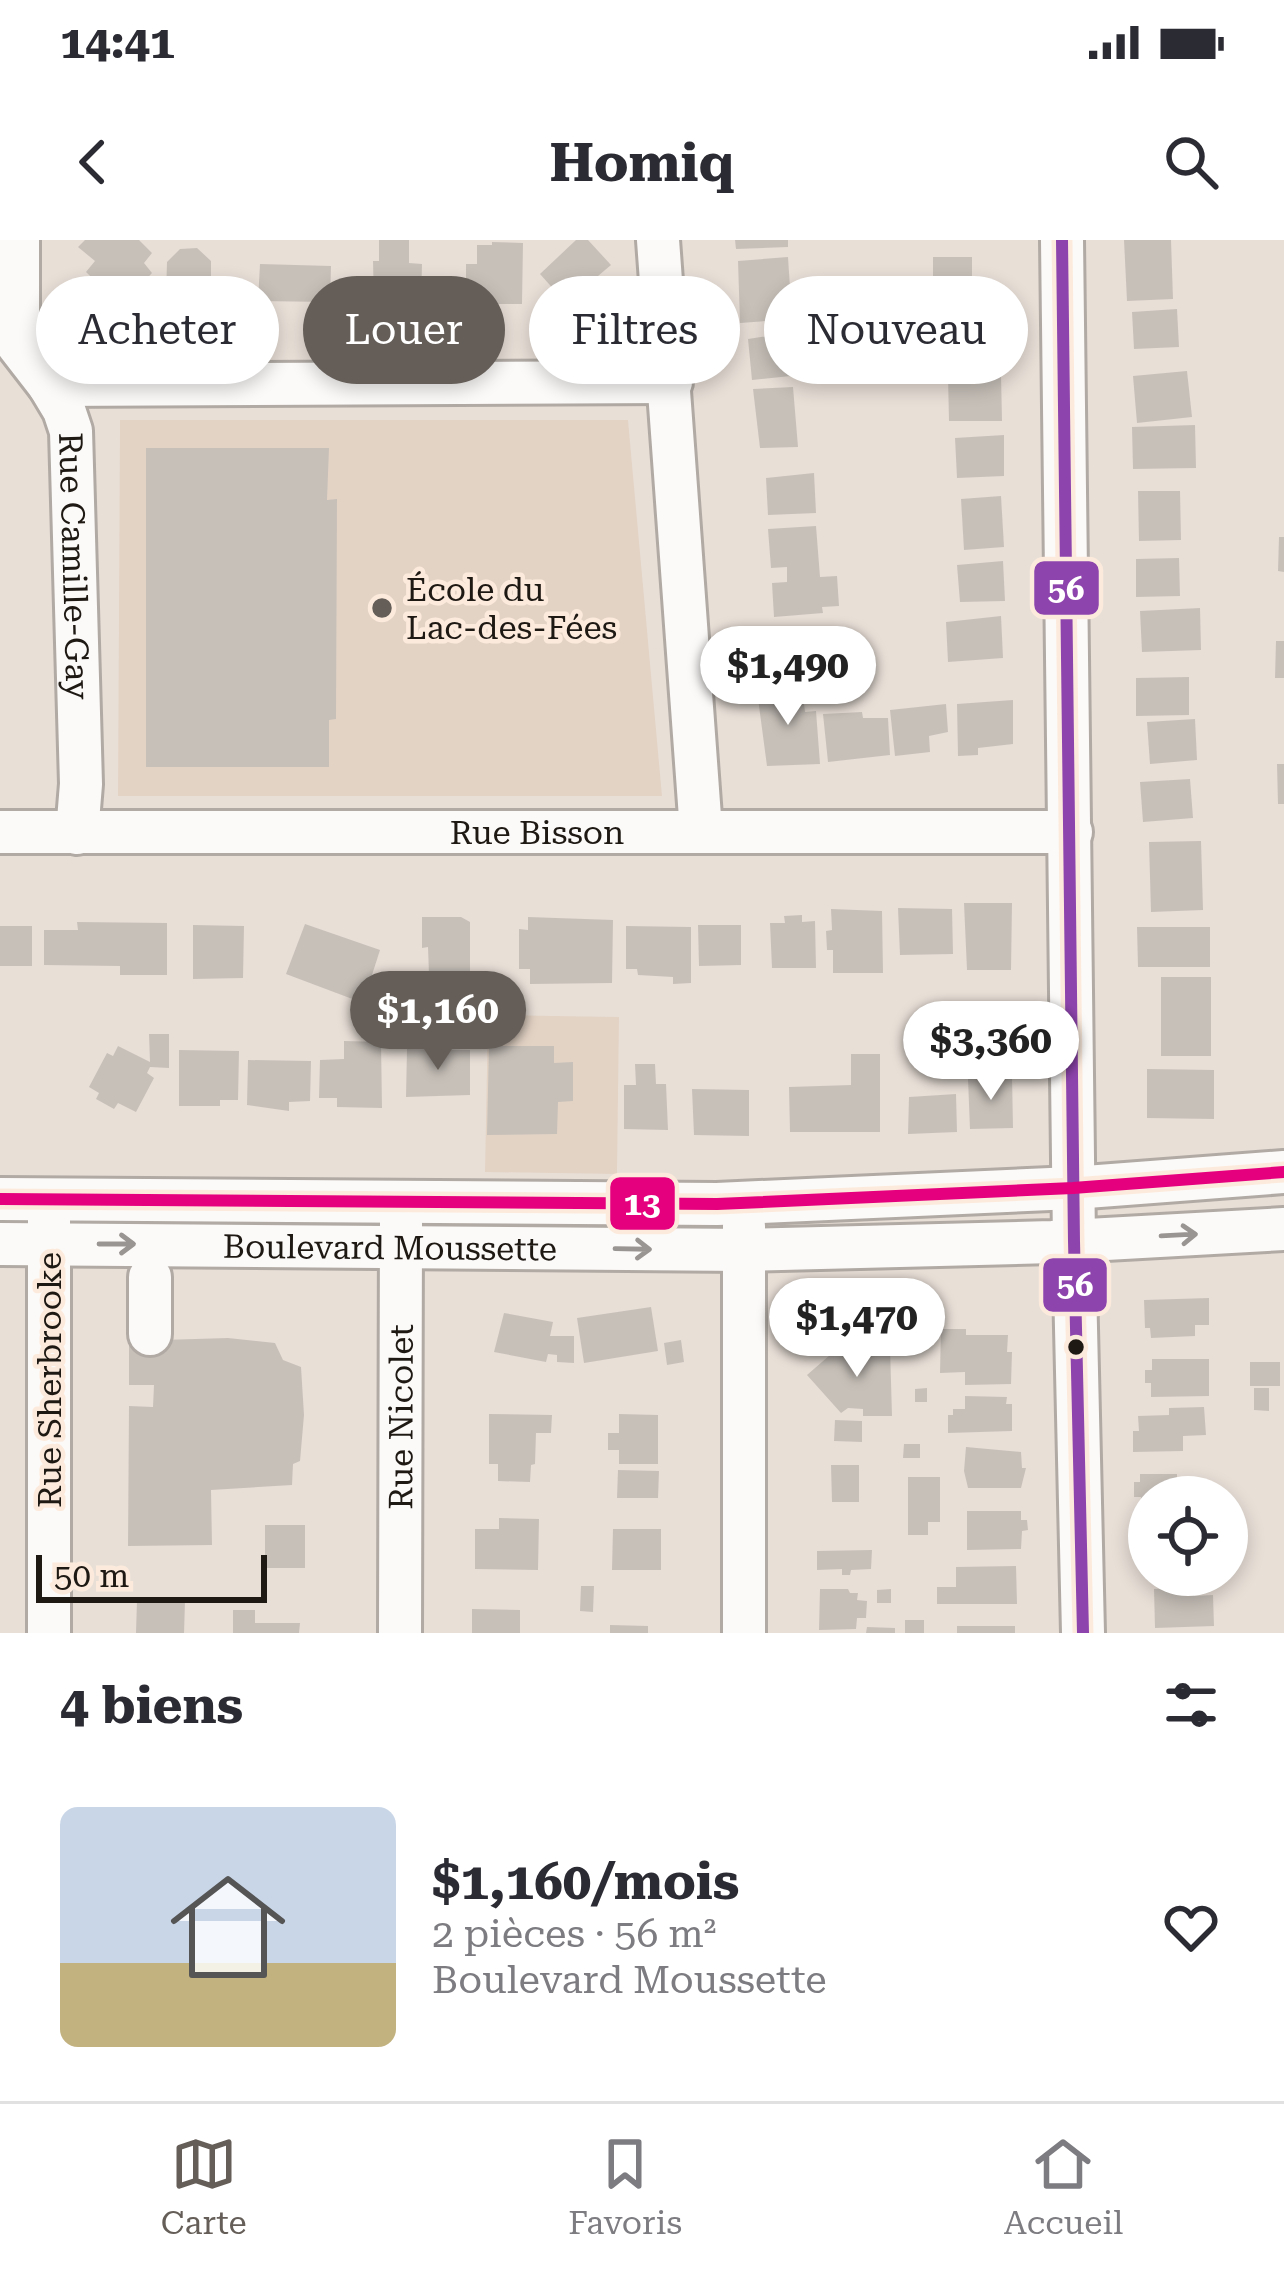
<!DOCTYPE html>
<html lang="fr">
<meta charset="utf-8">
<style>
:root{--surface:#fff;--page:#f7f7f7;--text:#2b2b33;--muted:#7c7c81;--line:#e1e1e2;--accent:#655e58}
body{margin:0;font-family:"Roboto Serif",serif;background:var(--page);color:var(--text);height:100vh;display:flex;flex-direction:column;font-size:45px;white-space:nowrap}
*{box-sizing:border-box;margin:0}
p{font-size:39px;color:var(--muted)}
.icon{flex:none;width:66px;height:66px;fill:none;stroke:currentColor;stroke-width:2;stroke-linecap:round;stroke-linejoin:round}
.map{position:relative;height:1393px;overflow:hidden}
.sheet{display:flex;flex-direction:column;background:var(--surface);flex:1}
.sheet>*{flex:none}
.hud{position:absolute;left:36px;top:36px;width:1212px;height:108px;display:flex;gap:24px}
.buttons{position:absolute;left:1128px;top:1236px;display:grid;gap:24px}
.buttons a{display:grid;place-items:center;width:120px;height:120px;border-radius:50%;background:var(--surface);box-shadow:0 6px 18px #0003;font-size:60px}
.scale{position:absolute;left:36px;bottom:30px;width:231px;box-sizing:border-box;padding-left:12px;border:6px solid #1f1914;border-top:0;font-size:33px;line-height:42px;white-space:nowrap;color:#1f1914;-webkit-text-stroke:9px #fcebdd;paint-order:stroke}
.price{position:absolute;translate:-50% -102px;padding:0 27px;border-radius:42px;background:#fff;color:#222;font-size:39px;line-height:78px;filter:drop-shadow(0 3px 6px #0008)}
.price::after{content:'';position:absolute;left:50%;top:72px;width:36px;height:27px;margin-left:-18px;background:inherit;clip-path:polygon(0 0,100% 0,50% 100%)}
.price.selected{background:var(--accent);color:#fff}
ul{padding:0;list-style:none}
li{display:flex;align-items:center;gap:36px;height:300px;padding:0 60px}
li span{display:grid;place-items:center;flex:none;width:336px;height:240px;border-radius:18px;color:#555}
li>.icon{margin-inline-start:auto}
span .icon{width:144px;height:144px;fill:#fffc;stroke-width:1}
li b{font-size:51px}
h2{display:flex;justify-content:space-between;align-items:center;height:144px;padding:0 60px;font-size:51px}
.chip{padding:0 42px;border-radius:54px;background:var(--surface);box-shadow:0 6px 18px #0003;font-size:42px;line-height:108px}
.chip.selected{background:var(--accent);color:#fff}
.status{display:flex;justify-content:space-between;align-items:center;height:84px;padding:0 60px;background:var(--surface);direction:ltr}
.status svg{height:33px;fill:currentColor}
header{display:flex;justify-content:space-between;align-items:center;height:156px;padding:0 60px;background:var(--surface);font-size:54px;font-weight:700}
.tab-bar{display:flex;justify-content:space-around;align-items:center;height:168px;border-top:3px solid var(--line);background:var(--surface);font-size:33px;color:var(--muted)}
.tab-bar a{display:grid;justify-items:center;gap:6px}
.tab-bar .selected{color:var(--accent)}
.map>svg:first-child{display:block}
.built{fill:#e3d3c5}
.building{fill:#c7c0b9}
.lines{fill:none;stroke-linecap:round;stroke-linejoin:round}
.minor-casing{stroke:#b1aaa4;stroke-width:48}
.minor{stroke:#fcfaf9;stroke-width:42}
.bus-1-casing{stroke:#fcebdd;stroke-width:21}
.bus-2-casing{stroke:#fcebdd;stroke-width:21}
.bus-1{stroke:#8e44ad;stroke-width:12}
.bus-2{stroke:#e5007d;stroke-width:12}
.oneway{stroke:#999592}
.poi-dot{fill:#655e58;stroke:#fcebdd;stroke-width:4.5}
.bus-dot{fill:#1f1914;stroke:#fcebdd;stroke-width:4.5}
.labels{text-anchor:middle;stroke-width:9;stroke-linejoin:round;paint-order:stroke}
.street-label{font-size:33px;fill:#1f1914;stroke:#fcebdd}
.poi-label{font-size:33px;fill:#1f1914;stroke:#fcebdd;text-anchor:start}
.line-badge{stroke:#fcebdd;stroke-width:4.5}
.badge-label{font-size:33px;text-anchor:middle;font-weight:bold;fill:#fff}
</style>
<div class="status"><b>14:41</b><svg viewBox="0 0 49 12"><path d="M0 12V9h3v3zM5 12V6h3v6zM10 12V3h3v9zM15 12V0h3v12zM26 1h20v11H26zM47 4h2v5h-2z"/></svg></div>
<header><svg class="icon" aria-label="back" viewBox="0 0 24 24"><path d="M15 5l-7 7 7 7"/></svg>Homiq<svg class="icon" aria-label="search" viewBox="0 0 24 24"><circle cx="10" cy="10" r="6"/><path d="M15 15l6 6"/></svg></header>
<div class="map">
<svg width="1284" height="1393" viewBox="0 0 1284 1393">
<rect width="100%" height="100%" fill="#e8dfd7"/>
<g class="built">
<polygon points="120,180 628,180 662,556 118,556"/>
<polygon points="488,775 619,777 617,934 485,932"/>
</g>
<g class="building">
<polygon points="85,0 139,0 152,13 144,23 152,33 121,66 86,32 95,21 78,7"/>
<polygon points="379,0 409,0 409,23 422,24 421,63 403,62 403,71 384,71 384,61 374,61 373,21 379,21"/>
<polygon points="576,0 588,0 611,25 566,63 540,34"/>
<polygon points="735,0 788,0 788,7 736,9"/>
<polygon points="1124,0 1171,0 1173,59 1127,61"/>
<polygon points="492,2 523,3 522,64 466,64 466,24 477,24 477,5 492,5"/>
<polygon points="197,8 211,21 211,39 237,40 236,68 207,67 206,62 186,61 186,56 166,56 167,22 180,9"/>
<polygon points="788,17 792,79 740,83 738,21"/>
<polygon points="933,17 972,17 972,74 933,77"/>
<polygon points="260,24 331,26 330,62 258,61"/>
<polygon points="1177,69 1179,107 1134,109 1132,72"/>
<polygon points="994,76 996,123 942,126 942,82"/>
<polygon points="788,93 789,107 797,107 800,135 752,140 748,99"/>
<polygon points="1187,131 1192,177 1137,183 1133,136"/>
<polygon points="1001,134 1002,181 949,181 948,136"/>
<polygon points="793,147 798,207 760,208 753,149"/>
<polygon points="1195,185 1196,228 1133,229 1132,187"/>
<polygon points="1004,195 1004,236 957,238 955,198"/>
<polygon points="146,208 329,208 327,260 337,259 336,479 329,480 329,527 146,527"/>
<polygon points="814,233 816,273 768,275 766,238"/>
<polygon points="1138,251 1180,251 1181,300 1139,301"/>
<polygon points="1001,256 1004,307 964,310 961,259"/>
<polygon points="816,286 820,337 837,336 839,366 822,367 823,373 774,377 772,343 787,342 787,327 771,328 768,289"/>
<polygon points="1279,297 1284,297 1284,332 1278,331"/>
<polygon points="1179,318 1180,356 1136,357 1136,319"/>
<polygon points="1003,321 1005,361 960,362 957,325"/>
<polygon points="1200,368 1201,410 1142,412 1140,371"/>
<polygon points="1001,376 1003,418 948,422 946,382"/>
<polygon points="833,386 834,437 802,441 801,436 773,436 770,388"/>
<polygon points="1276,401 1284,401 1284,438 1275,438"/>
<polygon points="1189,437 1189,475 1136,476 1136,438"/>
<polygon points="802,447 805,472 816,471 820,524 767,526 757,451"/>
<polygon points="1013,460 1013,504 978,508 978,515 958,516 957,464"/>
<polygon points="946,464 948,492 929,496 930,512 895,516 890,470"/>
<polygon points="862,472 863,478 888,478 890,515 828,522 823,474"/>
<polygon points="1195,479 1197,520 1150,524 1147,482"/>
<polygon points="1277,524 1284,524 1284,564 1278,564"/>
<polygon points="1190,539 1193,578 1143,582 1140,542"/>
<polygon points="1201,601 1203,670 1151,672 1149,602"/>
<polygon points="964,663 1012,663 1011,730 967,730"/>
<polygon points="898,668 952,669 953,714 900,715"/>
<polygon points="831,669 882,671 883,733 833,733 833,710 827,710 826,691 832,690"/>
<polygon points="802,675 802,682 815,681 816,728 772,728 770,683 785,683 784,676"/>
<polygon points="422,677 461,677 470,682 470,735 429,735 428,707 422,708"/>
<polygon points="528,677 613,680 612,743 530,744 530,729 519,729 519,689 528,690"/>
<polygon points="77,682 167,683 167,735 120,735 120,726 44,725 44,690 78,690"/>
<polygon points="305,684 380,710 363,763 286,734"/>
<polygon points="193,685 244,686 243,738 193,739"/>
<polygon points="698,685 741,685 741,725 699,726"/>
<rect x="0" y="686" width="32" height="40"/>
<polygon points="626,686 691,687 691,743 673,744 673,737 638,735 637,729 626,729"/>
<polygon points="1137,687 1210,687 1210,727 1138,727"/>
<rect x="1161" y="737" width="50" height="79"/>
<polygon points="149,794 169,794 169,828 150,827 147,833 154,838 136,872 118,863 114,869 96,859 99,853 89,847 107,813 113,816 118,806 150,822"/>
<polygon points="344,801 381,802 382,868 337,867 337,858 319,858 320,820 344,819"/>
<polygon points="489,806 554,806 554,823 573,822 573,861 558,862 557,894 487,895"/>
<polygon points="407,809 470,810 470,855 406,857"/>
<polygon points="179,810 239,811 238,860 220,860 220,866 179,866"/>
<polygon points="851,814 880,814 880,892 790,892 789,847 851,845"/>
<polygon points="248,820 311,821 310,861 289,862 289,871 247,865"/>
<polygon points="635,824 655,824 656,844 666,844 668,890 624,889 624,845 636,845"/>
<polygon points="1147,829 1214,830 1214,879 1147,878"/>
<polygon points="1012,836 1013,888 970,889 968,839"/>
<polygon points="692,849 749,850 749,896 694,895"/>
<polygon points="956,854 957,892 908,894 909,857"/>
<polygon points="1209,1058 1209,1085 1195,1085 1195,1096 1151,1098 1150,1088 1145,1088 1144,1060"/>
<polygon points="651,1067 658,1111 584,1123 577,1078"/>
<polygon points="504,1073 553,1082 550,1096 574,1096 574,1123 557,1122 557,1115 548,1114 546,1122 494,1112"/>
<polygon points="941,1089 966,1089 966,1095 1008,1095 1007,1112 1012,1112 1011,1144 965,1145 965,1132 940,1133"/>
<polygon points="228,1098 275,1103 283,1120 301,1127 304,1175 300,1221 293,1224 292,1245 211,1250 212,1305 128,1306 129,1166 153,1167 154,1145 129,1145 129,1101"/>
<polygon points="681,1100 684,1122 667,1125 664,1103"/>
<polygon points="845,1102 851,1108 890,1107 892,1176 863,1176 863,1169 848,1168 841,1173 807,1135"/>
<polygon points="1152,1119 1209,1119 1209,1156 1151,1157 1151,1143 1145,1143 1145,1130 1152,1130"/>
<rect x="1250" y="1122" width="30" height="24"/>
<polygon points="927,1148 927,1162 915,1162 915,1149"/>
<polygon points="1254,1148 1269,1148 1269,1171 1254,1170"/>
<polygon points="965,1156 1007,1157 1006,1164 1012,1164 1012,1191 948,1193 948,1175 953,1175 953,1169 965,1169"/>
<polygon points="1204,1167 1206,1195 1183,1196 1183,1211 1133,1212 1133,1191 1139,1191 1138,1176 1169,1175 1169,1168"/>
<polygon points="489,1174 552,1175 551,1193 536,1193 535,1224 531,1225 530,1242 498,1241 498,1224 489,1224"/>
<polygon points="619,1174 658,1175 658,1224 619,1224 619,1210 608,1210 608,1193 619,1193"/>
<polygon points="835,1180 862,1181 862,1202 834,1201"/>
<polygon points="904,1204 920,1204 920,1218 903,1218"/>
<polygon points="966,1207 1021,1212 1022,1228 1026,1228 1021,1248 968,1248 964,1231"/>
<polygon points="831,1225 859,1225 859,1262 832,1262"/>
<polygon points="618,1230 659,1231 658,1258 617,1258"/>
<polygon points="1140,1234 1177,1234 1177,1247 1192,1247 1192,1257 1149,1257 1149,1271 1141,1271 1141,1257 1134,1257 1134,1242 1140,1242"/>
<polygon points="908,1237 940,1237 940,1282 928,1282 928,1295 908,1295"/>
<polygon points="967,1271 1021,1271 1021,1280 1027,1280 1028,1290 1022,1291 1021,1309 967,1310"/>
<polygon points="499,1278 539,1279 538,1330 475,1329 475,1289 499,1289"/>
<rect x="265" y="1285" width="40" height="43"/>
<polygon points="613,1289 661,1289 661,1330 612,1330"/>
<polygon points="872,1310 871,1329 851,1330 850,1335 842,1335 842,1329 817,1330 817,1311"/>
<polygon points="1016,1326 1017,1364 937,1364 937,1347 956,1347 956,1327"/>
<polygon points="581,1346 594,1346 593,1372 580,1371"/>
<polygon points="1194,1347 1194,1356 1213,1355 1214,1386 1155,1388 1154,1349"/>
<polygon points="820,1349 848,1349 850,1353 858,1353 857,1360 867,1361 866,1378 857,1378 856,1389 819,1390"/>
<polygon points="891,1349 891,1363 877,1363 877,1350"/>
<polygon points="137,1360 185,1361 184,1393 136,1393"/>
<polygon points="472,1369 520,1370 520,1393 472,1393"/>
<polygon points="233,1370 255,1370 255,1383 300,1383 299,1393 233,1393"/>
<rect x="905" y="1380" width="19" height="13"/>
<polygon points="610,1385 648,1386 648,1393 610,1393"/>
<rect x="957" y="1386" width="58" height="7"/>
<polygon points="867,1387 895,1388 895,1393 866,1393"/>
</g>
<g class="lines">
<g class="minor-casing">
<g id="minor">
<path id="s1" d="M 18,0 L 18,105 L 49,145 L 64,170 L 71,191 L 81,544 L 77,593"/>
<polyline points="658,0 701,591"/>
<polyline points="1062,0 1074,1001 1083,1393"/>
<polyline points="49,145 671,142"/>
<path id="s2" d="M 0,592 L 1071,592"/>
<polyline points="0,959 717,964 1073,948 1284,932"/>
<polyline points="744,986 744,1393"/>
<path id="s3" d="M 0,1004 L 745,1010 L 1052,1002 L 1284,989"/>
<polyline points="150,1094 150,1037"/>
<polyline points="49,1393 49,980"/>
<path id="s4" d="M 400,1393 L 401,980"/>
</g>
</g>
<use href="#minor" class="minor"/>
<g class="bus-1-casing">
<polyline id="bus-1" points="1062,0 1074,1001 1083,1393"/>
</g>
<g class="bus-2-casing">
<polyline id="bus-2" points="0,959 717,964 1073,948 1284,932"/>
</g>
<use href="#bus-1" class="bus-1"/>
<use href="#bus-2" class="bus-2"/>
</g>
<defs><path id="oneway-shaft" d="M-6 0H5M1.5-3L5.5 0L1.5 3" fill="none" stroke-width="1.6" stroke-linecap="round" stroke-linejoin="round" transform="scale(3)"/></defs>
<g class="oneway">
<use href="#oneway-shaft" transform="translate(1179 995) rotate(-3)"/>
<use href="#oneway-shaft" transform="translate(117 1004)"/>
<use href="#oneway-shaft" transform="translate(633 1009) rotate(1)"/>
</g>
<circle class="poi-dot" cx="382" cy="368" r="12"/>
<circle class="bus-dot" cx="1076" cy="1107" r="10"/>
<g class="labels">
<g class="street-label">
<text dy="12" stroke="none"><textPath href="#s1" startOffset="342">Rue Camille-Gay</textPath></text>
<text dy="12" stroke="none"><textPath href="#s2" startOffset="537">Rue Bisson</textPath></text>
<text dy="12" stroke="none"><textPath href="#s3" startOffset="390">Boulevard Moussette</textPath></text>
<text transform="translate(49 1140) rotate(-90)" y="12">Rue Sherbrooke</text>
<text dy="12" stroke="none"><textPath href="#s4" startOffset="216">Rue Nicolet</textPath></text>
</g>
<g class="poi-label">
<text x="406" y="361">École du<tspan x="406" dy="38">Lac-des-Fées</tspan></text>
</g>
</g>
<g class="line-badge">
<rect x="1032" y="319" width="69" height="58" rx="12" fill="#8e44ad"/>
<rect x="608" y="935" width="69" height="57" rx="12" fill="#e5007d"/>
<rect x="1041" y="1016" width="68" height="58" rx="12" fill="#8e44ad"/>
</g>
<g class="badge-label">
<text x="1066" y="360">56</text>
<text x="642" y="975">13</text>
<text x="1075" y="1056">56</text>
</g>
</svg>
<div class="buttons">
<a><svg class="icon" aria-label="locate" viewBox="0 0 24 24"><circle cx="12" cy="12" r="6"/><path d="M12 2v4M12 18v4M2 12h4M18 12h4"/></svg></a>
</div>
<div class="scale">50 m</div>
<b class="price" style="left:788px;top:488px">$1,490</b>
<b class="price selected" style="left:438px;top:833px">$1,160</b>
<b class="price" style="left:991px;top:863px">$3,360</b>
<b class="price" style="left:857px;top:1140px">$1,470</b>
<div class="hud">
<a class="chip">Acheter</a>
<a class="chip selected">Louer</a>
<a class="chip">Filtres</a>
<a class="chip">Nouveau</a>
</div>
</div>
<section class="sheet">
<h2>4 biens<svg class="icon" aria-label="filters" viewBox="0 0 24 24"><path d="M4 7h16M4 17h16"/><circle cx="9" cy="7" r="2"/><circle cx="15" cy="17" r="2"/></svg></h2>
<ul>
<li><span style="background:linear-gradient(#c9d6e8 65%,#c2b280 0)"><svg class="icon" aria-label="home" viewBox="0 0 24 24"><path d="M3 11l9-7 9 7M6 9v11h12V9"/></svg></span><div><b>$1,160/mois</b><p>2 pièces · 56 m²</p><p>Boulevard Moussette</p></div><svg class="icon" aria-label="heart" viewBox="0 0 24 24"><path d="M12 20l-8-8c-3-5 5-10 8-4 3-6 11-1 8 4z"/></svg></li>
</ul>
</section>
<nav class="tab-bar">
<a class="selected"><svg class="icon" aria-label="map" viewBox="0 0 24 24"><path d="M3 6l6-2 6 2 6-2v14l-6 2-6-2-6 2zM9 4v14M15 6v14"/></svg>Carte</a>
<a><svg class="icon" aria-label="saved" viewBox="0 0 24 24"><path d="M7 4h10v16l-5-4-5 4z"/></svg>Favoris</a>
<a><svg class="icon" aria-label="home" viewBox="0 0 24 24"><path d="M3 11l9-7 9 7M6 9v11h12V9"/></svg>Accueil</a>
</nav>
